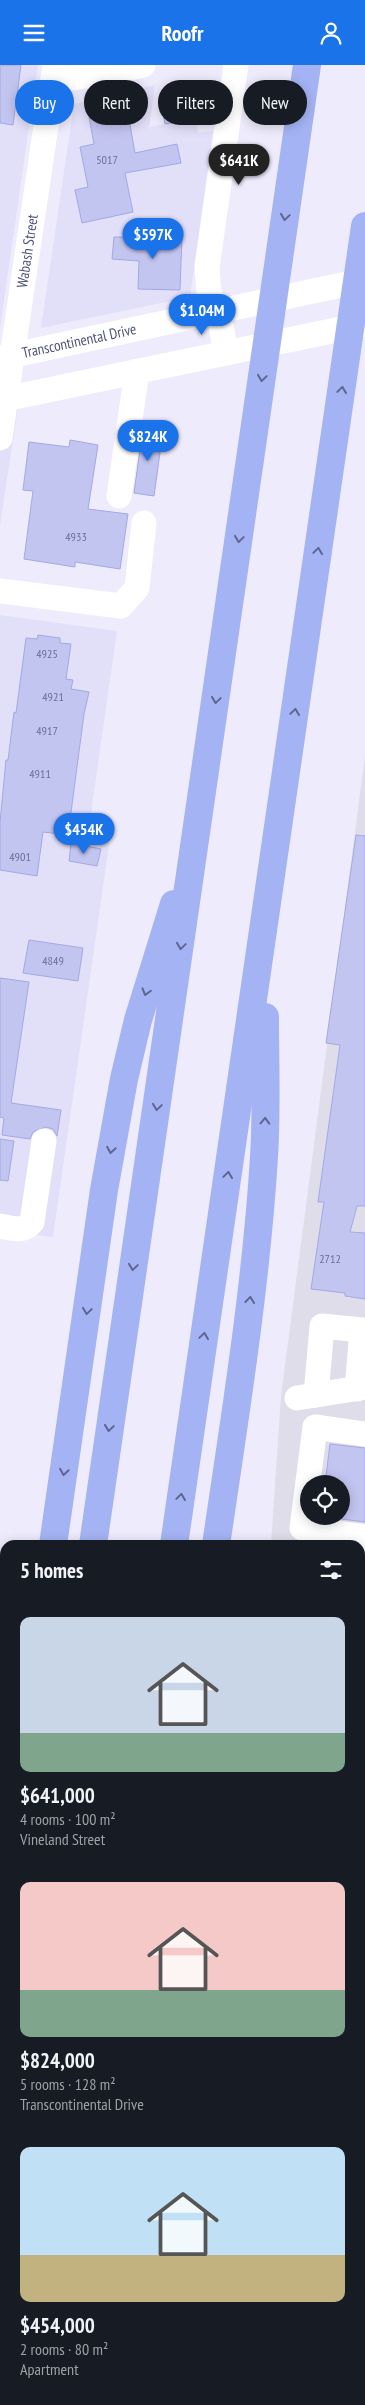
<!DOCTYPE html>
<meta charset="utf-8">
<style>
:root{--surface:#171b24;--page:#20242c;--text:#f1f3f6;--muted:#9ea1a6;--accent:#1a73e8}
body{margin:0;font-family:"PT Sans Narrow",sans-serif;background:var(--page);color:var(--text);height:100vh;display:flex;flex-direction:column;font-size:19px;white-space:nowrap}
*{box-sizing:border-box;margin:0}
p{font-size:16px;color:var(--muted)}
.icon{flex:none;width:28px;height:28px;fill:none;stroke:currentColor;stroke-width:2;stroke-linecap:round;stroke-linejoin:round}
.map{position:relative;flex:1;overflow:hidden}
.side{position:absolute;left:0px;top:1475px;width:365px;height:865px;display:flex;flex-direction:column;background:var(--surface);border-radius:15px 15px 0 0;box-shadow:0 2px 12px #0003}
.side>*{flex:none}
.hud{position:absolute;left:15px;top:15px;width:335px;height:45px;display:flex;gap:10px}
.tools{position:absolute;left:300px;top:1410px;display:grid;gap:10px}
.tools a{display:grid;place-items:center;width:50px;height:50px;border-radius:50%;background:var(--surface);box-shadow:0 2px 12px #0003;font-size:25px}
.price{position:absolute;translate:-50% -42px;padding:0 11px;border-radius:18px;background:var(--accent);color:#fff;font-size:16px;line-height:32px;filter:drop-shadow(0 1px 2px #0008)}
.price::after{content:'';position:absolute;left:50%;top:30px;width:15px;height:11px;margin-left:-8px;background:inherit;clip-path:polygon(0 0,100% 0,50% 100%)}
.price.selected{background:#222;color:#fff}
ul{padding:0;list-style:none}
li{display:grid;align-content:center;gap:10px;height:265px;padding:0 20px}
li span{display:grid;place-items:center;height:155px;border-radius:10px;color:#555}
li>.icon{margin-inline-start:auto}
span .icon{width:90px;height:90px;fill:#fffc;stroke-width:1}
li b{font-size:21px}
h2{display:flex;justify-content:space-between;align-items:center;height:60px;padding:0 20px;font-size:21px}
.tag{padding:0 18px;border-radius:22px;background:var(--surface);box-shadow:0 2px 12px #0003;font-size:18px;line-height:45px}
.tag.selected{background:var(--accent);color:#fff}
header{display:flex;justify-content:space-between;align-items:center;height:65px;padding:0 20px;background:var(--accent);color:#fff;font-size:22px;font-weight:700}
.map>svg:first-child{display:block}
.residential{fill:#e2dff9}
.industrial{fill:#dedde9;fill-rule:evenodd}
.building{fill:#c3c5f1;stroke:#a4a8e4}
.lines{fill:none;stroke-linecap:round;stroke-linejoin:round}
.minor{stroke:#fff;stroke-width:25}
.highway{stroke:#a4b3f4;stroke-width:28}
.oneway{stroke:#5f6591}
.labels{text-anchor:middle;stroke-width:4;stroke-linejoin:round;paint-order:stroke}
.number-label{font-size:12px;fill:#6b6f96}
.street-label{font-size:15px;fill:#4e5278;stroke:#f4f2ff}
</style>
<header><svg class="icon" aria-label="menu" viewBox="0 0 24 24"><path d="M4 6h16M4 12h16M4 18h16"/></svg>Roofr<svg class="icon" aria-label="person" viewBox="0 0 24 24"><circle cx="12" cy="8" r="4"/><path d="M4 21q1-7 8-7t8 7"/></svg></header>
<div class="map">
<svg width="365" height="2340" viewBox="0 0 365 2340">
<rect width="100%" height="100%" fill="#eeebfc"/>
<g class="residential">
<polygon points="0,0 38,0 0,263"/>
<polygon points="155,20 149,62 196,53 198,68 213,66 190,232 41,263 74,39"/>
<polygon points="18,342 0,460 0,346"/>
<polygon points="0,550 117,566 88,769 110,773 53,1172 0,1165"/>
</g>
<path class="industrial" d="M 365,691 L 365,1786 L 360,1781 L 360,1480 L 271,1480 L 281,1331 ZM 309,1419 L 341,1419 L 341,1451 L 309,1451 Z"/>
<g class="building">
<polygon points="0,0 21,0 13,60 0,58"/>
<polygon points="191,20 198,53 165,59 160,34 165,33 163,26"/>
<polygon points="125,32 135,88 177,79 181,98 125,108 133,147 82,158 75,125 88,122 80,82 94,79 87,41"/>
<polygon points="114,172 182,172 180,225 138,224 139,196 112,194"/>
<polygon points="143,363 163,366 154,431 134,428"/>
<polygon points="70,375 98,380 88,444 128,449 120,504 75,497 75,502 24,494 33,426 23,425 29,377 69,382"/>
<polygon points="38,570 60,573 60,578 71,579 66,614 73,615 71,624 89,627 84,649 68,770 43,767 37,811 0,805 0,757 6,695 8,695 14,647 16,648 26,573 37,574"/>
<polygon points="356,770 365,771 365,1141 357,1141 350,1167 365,1168 365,1234 345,1231 345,1228 311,1224 324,1137 318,1137 340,980 326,978"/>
<polygon points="71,778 101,784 97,801 69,796"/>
<polygon points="29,875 83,883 78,916 23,908"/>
<polygon points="0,913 29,917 11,1038 61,1045 57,1071 53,1064 46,1062 33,1067 30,1074 2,1070 4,1053 0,1052"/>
<polygon points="0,1074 14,1076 8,1116 0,1115"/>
<polygon points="330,1379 365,1383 365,1457 341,1454 341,1419 325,1419"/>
</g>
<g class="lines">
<g class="minor">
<polyline points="53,15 101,9 143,0"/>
<polyline points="226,287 218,246 209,228 207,202 236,0"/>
<path id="s1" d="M 0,293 L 365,215"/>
<polyline points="0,335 365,259"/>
<path id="s2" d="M 0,373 L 55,0"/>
<polyline points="119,431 137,306"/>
<polyline points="0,526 121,541 137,523 144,458"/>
<path d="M 0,1161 C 11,1163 24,1168 32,1157 L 44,1076"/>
<polyline points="316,1330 322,1261 362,1265 357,1324"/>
<polyline points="297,1333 365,1322"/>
<polyline points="365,1369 315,1362 302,1463 365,1472"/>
</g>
<g class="highway">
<polyline points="53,1480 104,1125 124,1014 138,955 174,839"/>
<polyline points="93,1480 307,0"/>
<polyline points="174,1480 365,161"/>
<path d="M 216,1480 C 235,1351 256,1222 264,1092 C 267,1046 265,999 265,952"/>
<polyline points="0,1615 5,1604"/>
<polyline points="360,1828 365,1834"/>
<polyline points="0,1841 5,1807"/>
<polyline points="360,1992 365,1992"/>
<polyline points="0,2133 5,2098"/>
<polyline points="52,2340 53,2335"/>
<polyline points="93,2340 94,2335"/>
</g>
</g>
<defs><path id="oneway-chevron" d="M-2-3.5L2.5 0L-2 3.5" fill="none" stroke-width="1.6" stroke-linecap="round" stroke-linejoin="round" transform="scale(1.25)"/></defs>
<g class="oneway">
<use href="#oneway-chevron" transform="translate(285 152) rotate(98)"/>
<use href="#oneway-chevron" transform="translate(262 313) rotate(98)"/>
<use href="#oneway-chevron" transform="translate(342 325) rotate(-82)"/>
<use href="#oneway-chevron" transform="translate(239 474) rotate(98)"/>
<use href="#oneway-chevron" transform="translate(318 486) rotate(-82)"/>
<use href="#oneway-chevron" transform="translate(216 635) rotate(98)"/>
<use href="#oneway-chevron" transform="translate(295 647) rotate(-82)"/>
<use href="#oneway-chevron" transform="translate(181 881) rotate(98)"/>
<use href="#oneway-chevron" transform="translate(146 927) rotate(106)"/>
<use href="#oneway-chevron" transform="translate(157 1042) rotate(98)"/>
<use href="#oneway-chevron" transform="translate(265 1056) rotate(-88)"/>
<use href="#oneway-chevron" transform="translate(111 1085) rotate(100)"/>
<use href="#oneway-chevron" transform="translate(228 1110) rotate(-82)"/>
<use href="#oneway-chevron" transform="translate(133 1202) rotate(98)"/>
<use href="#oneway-chevron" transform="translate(250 1235) rotate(-83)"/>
<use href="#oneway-chevron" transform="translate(87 1246) rotate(98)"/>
<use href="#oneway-chevron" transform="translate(204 1271) rotate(-82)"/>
<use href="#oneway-chevron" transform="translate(109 1363) rotate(98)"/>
<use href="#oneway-chevron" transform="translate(64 1407) rotate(99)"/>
<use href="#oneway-chevron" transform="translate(181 1432) rotate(-82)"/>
</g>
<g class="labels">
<g class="number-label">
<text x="107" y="99">5017</text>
<text x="76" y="476">4933</text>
<text x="47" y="593">4925</text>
<text x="53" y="636">4921</text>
<text x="47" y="670">4917</text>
<text x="40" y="713">4911</text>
<text x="20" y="796">4901</text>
<text x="53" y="900">4849</text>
<text x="330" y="1198">2712</text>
</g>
<g class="street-label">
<text dy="5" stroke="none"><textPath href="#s2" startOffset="189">Wabash Street</textPath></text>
<text dy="5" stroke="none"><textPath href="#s1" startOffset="81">Transcontinental Drive</textPath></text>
</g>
</g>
</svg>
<div class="tools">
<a><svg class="icon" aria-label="locate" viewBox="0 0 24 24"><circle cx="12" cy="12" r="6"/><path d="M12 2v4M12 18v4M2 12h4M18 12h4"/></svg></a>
</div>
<b class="price selected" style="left:239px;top:121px">$641K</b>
<b class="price" style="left:153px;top:195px">$597K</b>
<b class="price" style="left:202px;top:271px">$1.04M</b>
<b class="price" style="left:148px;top:397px">$824K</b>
<b class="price" style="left:84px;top:790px">$454K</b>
<div class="hud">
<a class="tag selected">Buy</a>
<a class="tag">Rent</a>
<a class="tag">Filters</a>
<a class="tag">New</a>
</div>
<section class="side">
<h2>5 homes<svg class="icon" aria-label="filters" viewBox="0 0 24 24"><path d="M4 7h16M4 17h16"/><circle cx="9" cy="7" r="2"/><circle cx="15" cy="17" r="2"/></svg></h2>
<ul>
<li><span style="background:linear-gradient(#c9d6e8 75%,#7fa58c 0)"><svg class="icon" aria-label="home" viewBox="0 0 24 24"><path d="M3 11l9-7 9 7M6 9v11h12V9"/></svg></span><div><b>$641,000</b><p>4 rooms · 100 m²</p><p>Vineland Street</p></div></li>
<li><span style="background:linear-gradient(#f6c9c9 70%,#7fa58c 0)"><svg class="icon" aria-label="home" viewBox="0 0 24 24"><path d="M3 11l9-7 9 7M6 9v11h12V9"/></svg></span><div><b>$824,000</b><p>5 rooms · 128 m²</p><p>Transcontinental Drive</p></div></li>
<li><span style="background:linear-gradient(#bfe0f5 70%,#c2b280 0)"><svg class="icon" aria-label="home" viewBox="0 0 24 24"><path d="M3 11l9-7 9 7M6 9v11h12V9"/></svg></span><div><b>$454,000</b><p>2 rooms · 80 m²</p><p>Apartment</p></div></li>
</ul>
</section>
</div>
